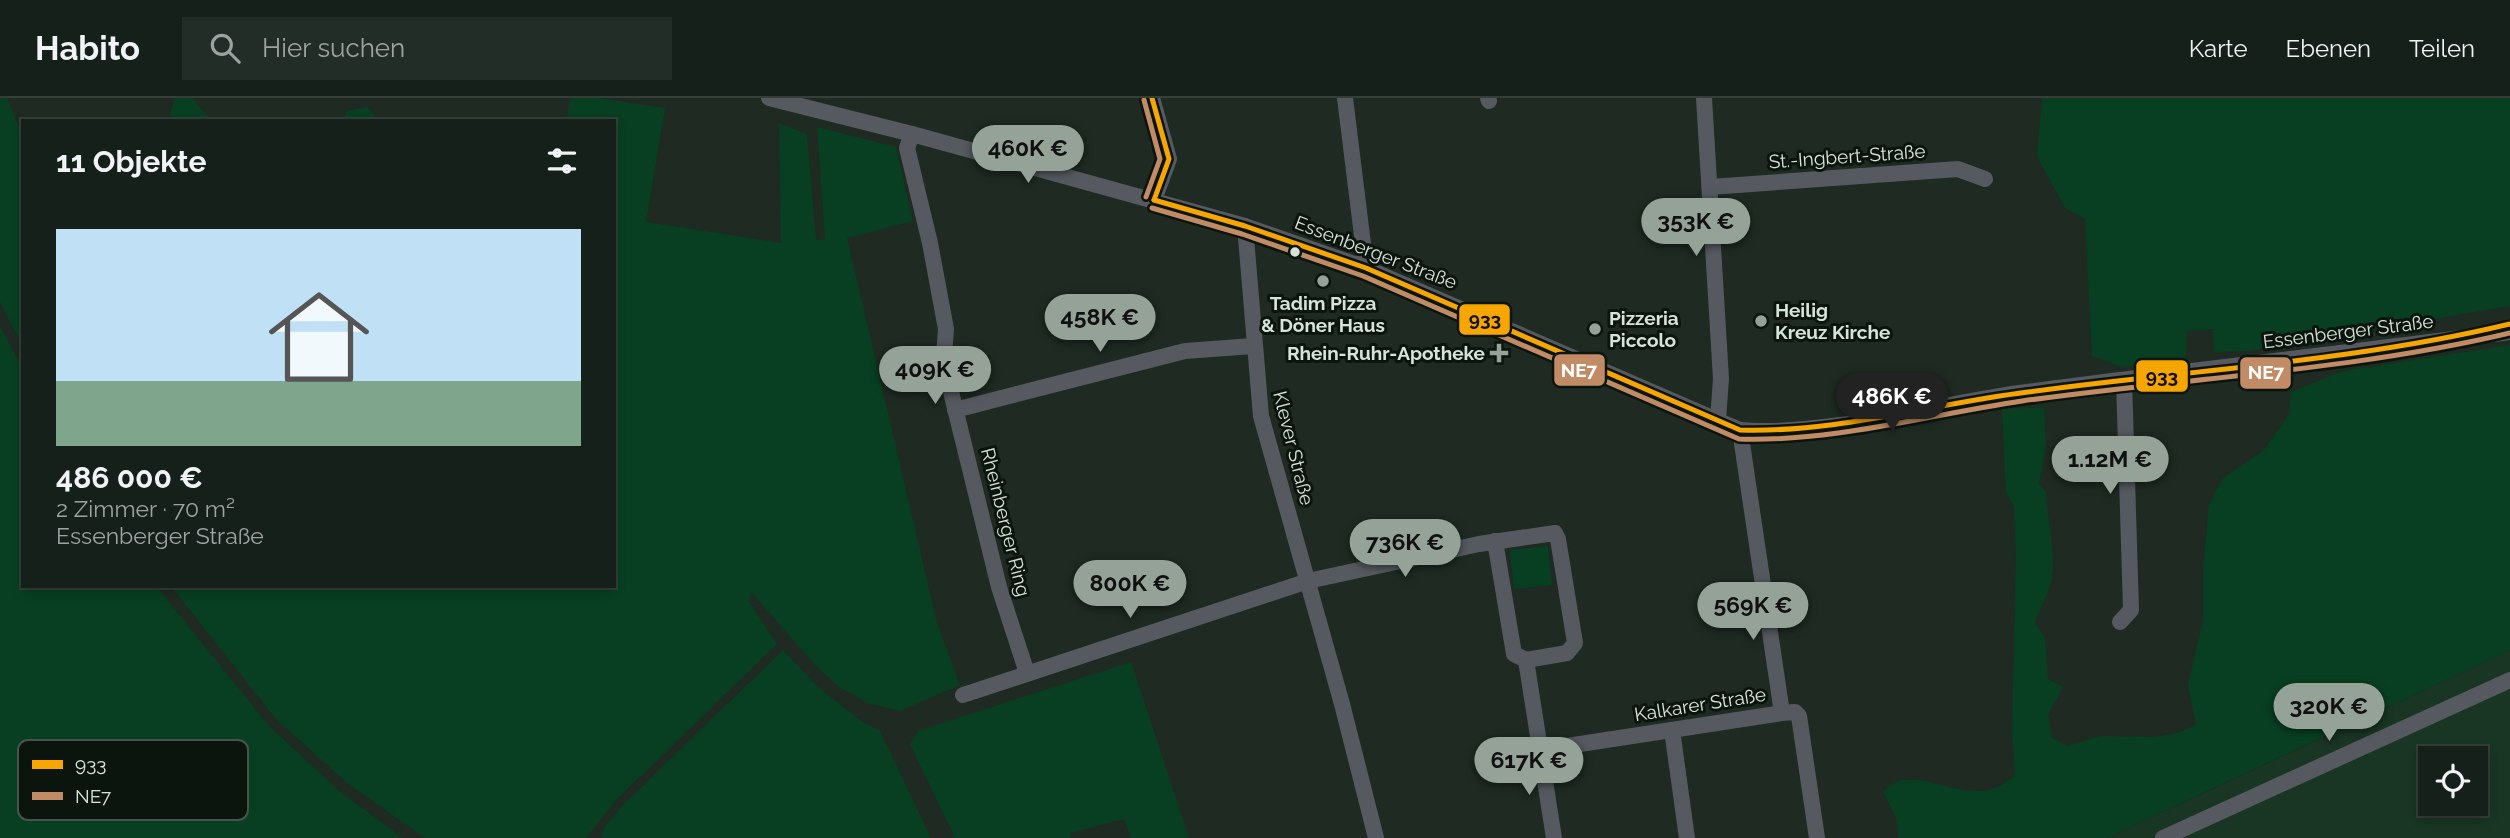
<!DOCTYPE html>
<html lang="de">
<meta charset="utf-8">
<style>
:root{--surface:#16201a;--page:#232d27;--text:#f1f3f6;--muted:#9ea3a2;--line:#353e39;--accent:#95a298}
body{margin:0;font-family:Raleway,sans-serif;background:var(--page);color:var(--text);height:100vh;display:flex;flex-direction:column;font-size:26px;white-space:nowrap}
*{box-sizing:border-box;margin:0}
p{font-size:23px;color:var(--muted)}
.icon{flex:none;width:38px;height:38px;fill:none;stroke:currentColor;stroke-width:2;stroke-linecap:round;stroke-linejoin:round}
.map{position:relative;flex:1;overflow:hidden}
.side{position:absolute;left:21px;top:21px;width:595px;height:469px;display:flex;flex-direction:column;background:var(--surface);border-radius:0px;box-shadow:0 4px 10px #0003,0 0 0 2px var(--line)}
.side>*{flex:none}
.controls{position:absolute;left:2418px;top:648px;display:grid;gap:14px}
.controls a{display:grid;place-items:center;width:70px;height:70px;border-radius:0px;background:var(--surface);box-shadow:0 4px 10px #0003,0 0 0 2px var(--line);font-size:35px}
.price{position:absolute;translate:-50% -60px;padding:0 16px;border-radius:24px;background:var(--accent);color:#111;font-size:23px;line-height:46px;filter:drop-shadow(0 2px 4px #0008)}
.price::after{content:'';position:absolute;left:50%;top:42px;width:21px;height:16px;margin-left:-10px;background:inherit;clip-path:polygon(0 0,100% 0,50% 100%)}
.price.active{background:#222;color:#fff}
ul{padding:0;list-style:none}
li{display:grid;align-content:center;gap:14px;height:371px;padding:0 35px}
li+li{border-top:2px solid var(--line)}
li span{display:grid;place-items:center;height:217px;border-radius:0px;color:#555}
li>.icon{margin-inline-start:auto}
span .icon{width:126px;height:126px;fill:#fffc;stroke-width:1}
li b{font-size:30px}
h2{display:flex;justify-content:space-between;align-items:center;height:84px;padding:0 35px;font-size:30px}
header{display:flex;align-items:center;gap:42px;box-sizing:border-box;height:98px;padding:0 35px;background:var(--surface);border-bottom:2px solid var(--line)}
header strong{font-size:33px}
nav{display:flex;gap:38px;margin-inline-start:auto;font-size:24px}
.search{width:490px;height:63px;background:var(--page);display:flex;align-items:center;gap:18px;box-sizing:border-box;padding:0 24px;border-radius:0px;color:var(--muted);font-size:26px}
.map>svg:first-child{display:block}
.built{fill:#193523;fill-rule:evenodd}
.green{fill:#083f22}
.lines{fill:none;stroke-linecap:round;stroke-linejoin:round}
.minor{stroke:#565a60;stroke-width:16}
.bus-1-casing{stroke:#0b150e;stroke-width:10}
.bus-2-casing{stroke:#0b150e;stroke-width:10}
.bus-1{stroke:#f7a600;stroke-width:5}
.bus-2{stroke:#c18c65;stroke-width:5}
.bus-dot{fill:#d5e3d8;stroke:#0b150e;stroke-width:2.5}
.poi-dot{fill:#95a298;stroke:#0b150e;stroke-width:2.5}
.labels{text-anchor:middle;stroke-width:6;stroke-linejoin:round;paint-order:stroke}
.street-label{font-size:19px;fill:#d5e3d8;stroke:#0b150e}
.poi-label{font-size:19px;font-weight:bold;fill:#d5e3d8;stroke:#0b150e;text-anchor:start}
.key{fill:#0b150e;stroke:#48534b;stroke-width:2}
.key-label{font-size:19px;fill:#d5e3d8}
.line-badge{stroke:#0b150e;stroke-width:2.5}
.badge-label{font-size:19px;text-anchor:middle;font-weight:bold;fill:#fff}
.pale-badge-label{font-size:19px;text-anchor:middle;font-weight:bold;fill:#111}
</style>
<header>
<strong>Habito</strong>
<div class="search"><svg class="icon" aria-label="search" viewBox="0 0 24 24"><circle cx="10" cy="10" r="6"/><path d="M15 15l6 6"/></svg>Hier suchen</div>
<nav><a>Karte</a><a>Ebenen</a><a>Teilen</a></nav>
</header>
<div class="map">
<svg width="2510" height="740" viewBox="0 0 2510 740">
<rect width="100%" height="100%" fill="#1e2a22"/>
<path class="built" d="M 2510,552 L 2510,740 L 2106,740 L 2230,683 ZM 2431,660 L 2476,660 L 2476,705 L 2431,705 Z"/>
<g class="green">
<polygon points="0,0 7,0 23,39 23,249 0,204"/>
<polygon points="175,0 192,0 212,23 168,23"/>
<polygon points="571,0 598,0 665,10 646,124 781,145 779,25 807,36 816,142 825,141 817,29 896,49 913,123 847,140 937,525 960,587 900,613 867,605 838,588 815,567 751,494 749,504 777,546 615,703 586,740 425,740 346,684 276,621 171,488 614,488 614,23 566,23"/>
<polygon points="2042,0 2510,0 2510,208 2247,253 2214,254 2213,231 2187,233 2186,261 2122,269 2092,258 2085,121 2065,110 2037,58"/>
<polygon points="368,9 379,23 342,23 347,13"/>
<polygon points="0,228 23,271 23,488 156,488 268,627 339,693 403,740 0,740"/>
<path d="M 2510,247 L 2510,552 L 2106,740 L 1898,740 L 1897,722 L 1883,693 C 1889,689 1896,683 1903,682 C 1943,678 1978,712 2015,677 L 2012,633 L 2016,458 L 2014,409 L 2006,394 L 2002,311 L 2044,309 L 2046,347 L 2039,386 L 2046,394 C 2047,419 2056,456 2052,478 C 2050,497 2039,508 2035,525 L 2045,539 L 2048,581 L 2063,589 L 2048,617 L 2052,640 L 2068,648 L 2100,638 L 2155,639 L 2177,635 L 2196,627 L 2188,587 L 2203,521 L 2203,471 L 2209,407 L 2222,381 L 2264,352 L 2289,316 L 2291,294 L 2343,273 Z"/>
<polygon points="1548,448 1552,487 1514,491 1510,452"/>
<polygon points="783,552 818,589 860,622 880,633 931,740 601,740 604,730 621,709"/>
<polygon points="1131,564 1189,740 1131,740 1124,721 1070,735 1071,740 955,740 910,646 918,633"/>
</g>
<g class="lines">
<g class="minor">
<path d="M 769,0 L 912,36 L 1245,128 L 1366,170 L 1740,332 C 1825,339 1933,307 2019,295 C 2182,273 2346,255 2510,234"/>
<polyline points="1152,0 1169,61 1154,102"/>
<polyline points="1345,0 1366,170"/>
<polyline points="1488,0 1489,3"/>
<polyline points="1704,0 1721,281 1718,322"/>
<polyline points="912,36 907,50 930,145 946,231 944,258 952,298 999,489 1027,575"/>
<polyline points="1710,89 1958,71 1985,81"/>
<polyline points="1245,128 1261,318 1342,606 1376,740"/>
<polyline points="955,312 1185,253 1253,248"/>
<polyline points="1740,332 1782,615 1795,614 1799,618 1817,740"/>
<polyline points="1495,443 1514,556 1526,562 1554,740"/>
<polyline points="2120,524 2131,512 2124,282"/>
<polyline points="963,597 1308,483 1479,446 1555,435 1558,441 1575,545 1567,555 1526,562"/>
<polyline points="1672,632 1687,740"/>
<polyline points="1541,652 1782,615"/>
<polyline points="2163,740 2510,582"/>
</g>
<g class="bus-1-casing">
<g id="bus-1">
<polyline points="1152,0 1169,61 1154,102"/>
<path d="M 1154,102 L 1245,128 L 1366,170 L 1740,332 C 1838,335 1931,306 2028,294 C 2188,272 2352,264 2510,226"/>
</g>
</g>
<g class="bus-2-casing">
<g id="bus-2">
<polyline points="1144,2 1160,61 1146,99"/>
<path d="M 1152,110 L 1242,136 L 1363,178 L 1739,341 C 1836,344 1927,317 2022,303 C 2184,280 2350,273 2510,235"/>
</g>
</g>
<use href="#bus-1" class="bus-1"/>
<use href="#bus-2" class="bus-2"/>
</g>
<circle class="bus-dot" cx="1295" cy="154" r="6"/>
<g class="poi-dot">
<circle cx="1323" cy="183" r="7"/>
<circle cx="1761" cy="223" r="7"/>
<circle cx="1595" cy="231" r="7"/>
<path d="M1495.5 244.5h7v7h7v7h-7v7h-7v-7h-7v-7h7z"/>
</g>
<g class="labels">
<g class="street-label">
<text transform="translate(1847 58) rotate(-4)" y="7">St.-Ingbert-Straße</text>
<text transform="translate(1376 154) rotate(21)" y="7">Essenberger Straße</text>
<text transform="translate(2348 233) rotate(-7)" y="7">Essenberger Straße</text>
<text transform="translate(1294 350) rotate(76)" y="7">Klever Straße</text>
<text transform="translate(1006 424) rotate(76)" y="7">Rheinberger Ring</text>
<text transform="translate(1700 606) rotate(-9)" y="7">Kalkarer Straße</text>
</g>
<g class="poi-label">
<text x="1323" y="212" text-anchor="middle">Tadim Pizza<tspan x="1323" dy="22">&amp; Döner Haus</tspan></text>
<text x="1775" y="219">Heilig<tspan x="1775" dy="22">Kreuz Kirche</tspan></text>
<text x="1609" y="227">Pizzeria<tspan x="1609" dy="22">Piccolo</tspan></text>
<text x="1485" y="262" text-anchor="end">Rhein-Ruhr-Apotheke</text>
</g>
</g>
<rect x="18" y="642" width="230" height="80" rx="10" class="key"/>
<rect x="32" y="662" width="31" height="9" fill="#f7a600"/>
<rect x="32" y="694" width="31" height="8" fill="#c18c65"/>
<g class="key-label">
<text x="75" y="673">933</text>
<text x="75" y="705">NE7</text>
</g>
<g class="line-badge">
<rect x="1458" y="205" width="53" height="33" rx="7" fill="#f7a600"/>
<rect x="1553" y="255" width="53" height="34" rx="7" fill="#c18c65"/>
<rect x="2239" y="258" width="53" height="34" rx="7" fill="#c18c65"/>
<rect x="2135" y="261" width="54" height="34" rx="7" fill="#f7a600"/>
</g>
<g class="badge-label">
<text x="1579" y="279">NE7</text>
<text x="2266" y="281">NE7</text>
</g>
<g class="pale-badge-label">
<text x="1485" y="228">933</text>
<text x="2162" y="285">933</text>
</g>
</svg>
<div class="controls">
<a><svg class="icon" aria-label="locate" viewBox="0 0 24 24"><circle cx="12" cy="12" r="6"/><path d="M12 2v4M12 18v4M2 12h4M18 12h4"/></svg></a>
</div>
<b class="price" style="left:1028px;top:87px">460K €</b>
<b class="price" style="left:1696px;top:160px">353K €</b>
<b class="price" style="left:1100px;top:256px">458K €</b>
<b class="price" style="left:935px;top:308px">409K €</b>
<b class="price active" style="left:1892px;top:335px">486K €</b>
<b class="price" style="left:2110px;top:398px">1.12M €</b>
<b class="price" style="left:1405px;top:481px">736K €</b>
<b class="price" style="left:1130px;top:522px">800K €</b>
<b class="price" style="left:1753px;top:544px">569K €</b>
<b class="price" style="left:2329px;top:645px">320K €</b>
<b class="price" style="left:1529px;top:699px">617K €</b>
<section class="side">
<h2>11 Objekte<svg class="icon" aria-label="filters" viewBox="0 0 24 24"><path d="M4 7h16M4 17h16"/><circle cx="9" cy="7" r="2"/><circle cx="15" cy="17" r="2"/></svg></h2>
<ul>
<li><span style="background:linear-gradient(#bfe0f5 70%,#7fa58c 0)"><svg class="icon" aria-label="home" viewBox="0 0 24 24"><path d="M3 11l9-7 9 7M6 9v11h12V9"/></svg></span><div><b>486 000 €</b><p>2 Zimmer · 70 m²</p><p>Essenberger Straße</p></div></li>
</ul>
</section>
</div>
